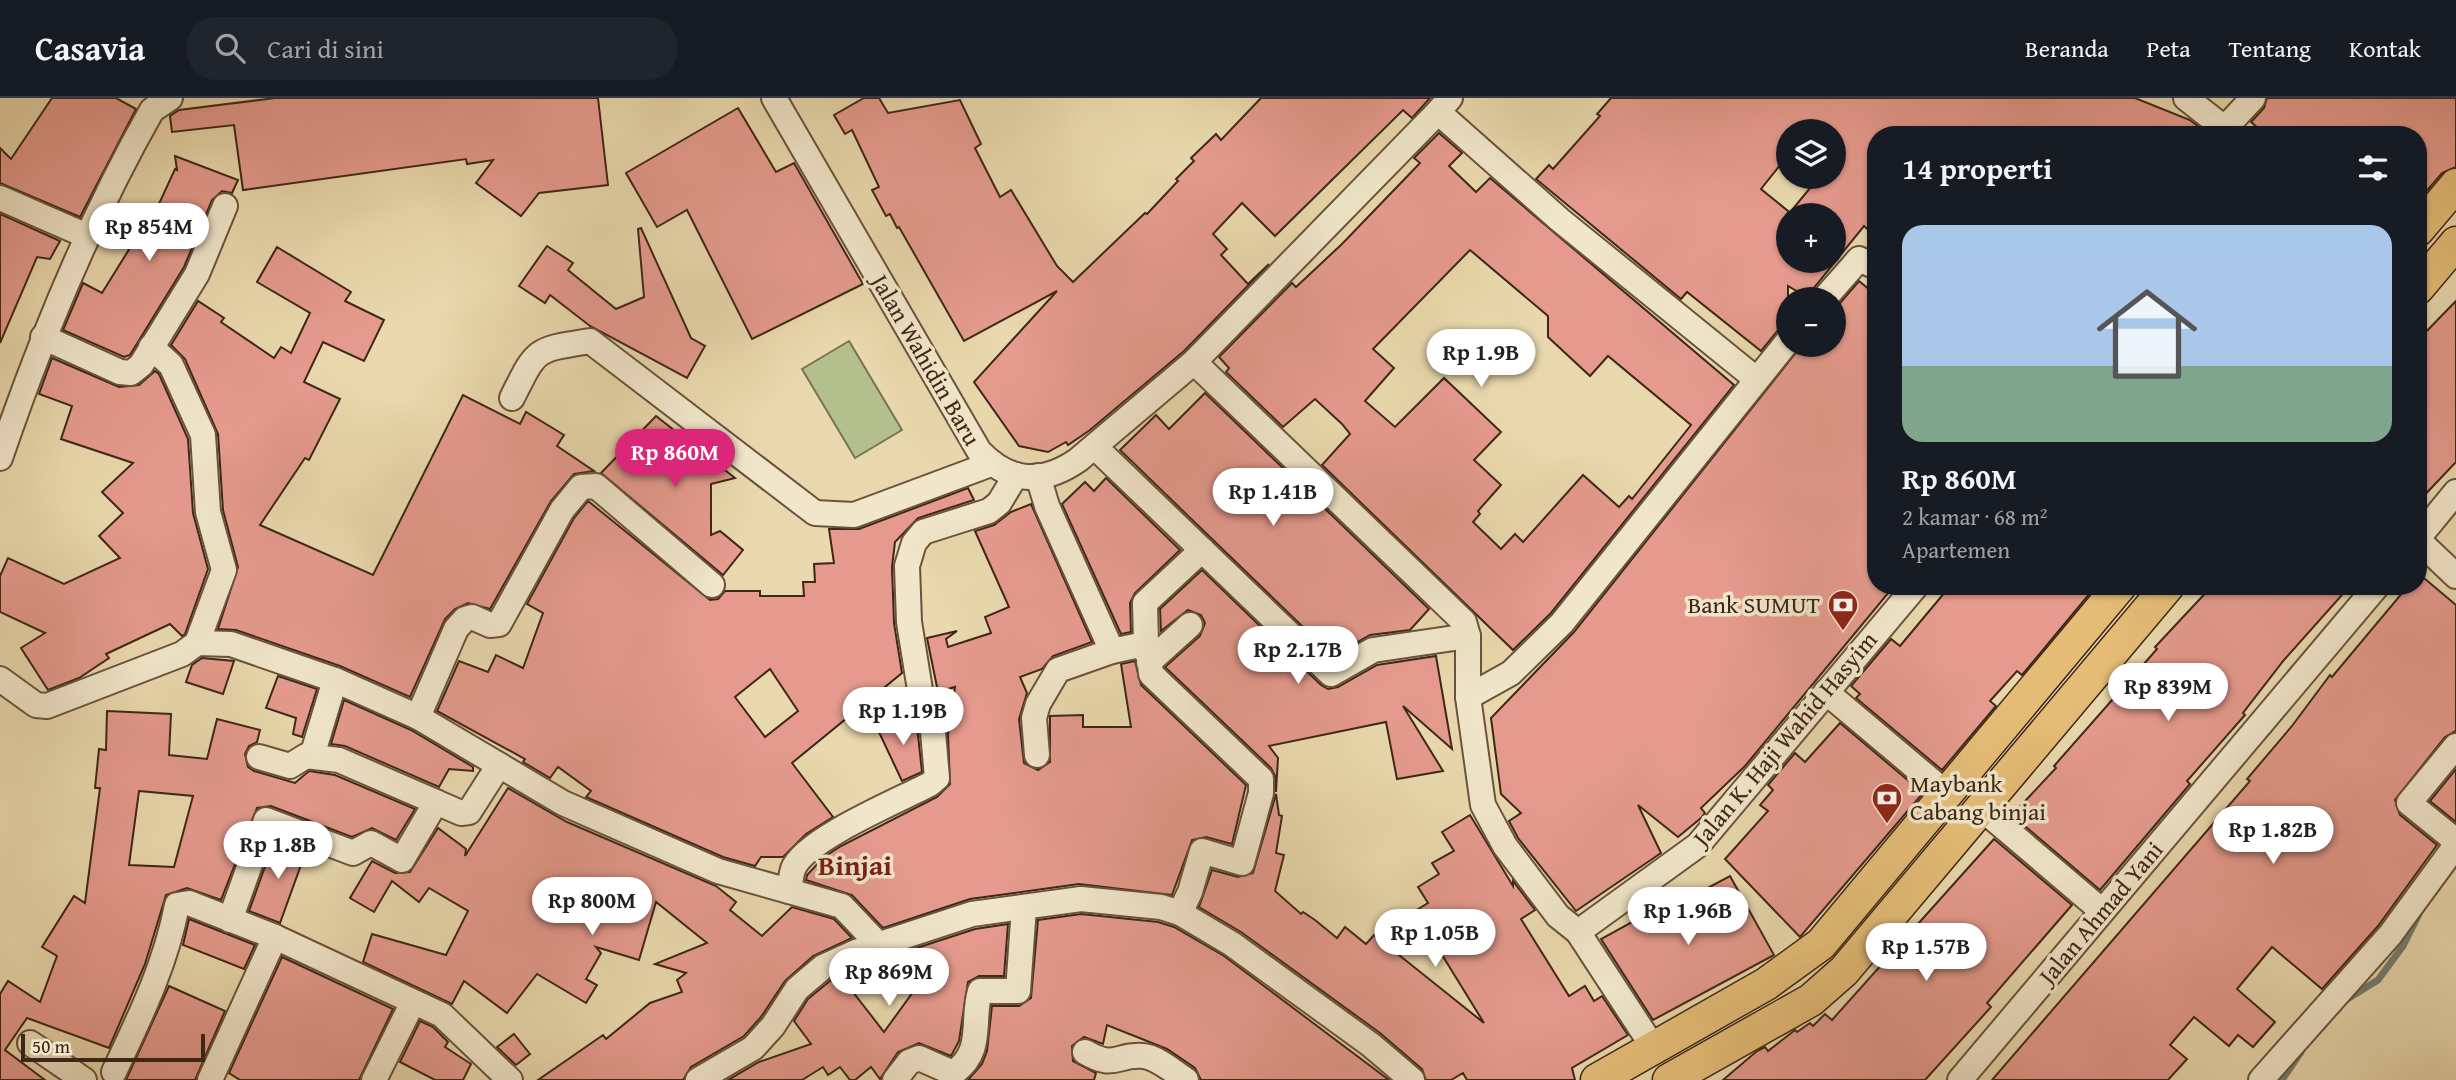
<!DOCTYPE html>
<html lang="id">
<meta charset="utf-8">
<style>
:root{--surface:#171b24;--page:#20242c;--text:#f1f3f6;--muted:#9ea1a6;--line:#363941;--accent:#db2777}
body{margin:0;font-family:"Gentium Book Plus",serif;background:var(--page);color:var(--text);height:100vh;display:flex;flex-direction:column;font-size:26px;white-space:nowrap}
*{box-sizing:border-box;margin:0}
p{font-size:23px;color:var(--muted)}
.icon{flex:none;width:38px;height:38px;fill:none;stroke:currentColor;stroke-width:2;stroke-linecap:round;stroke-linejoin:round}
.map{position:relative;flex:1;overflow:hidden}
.details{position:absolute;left:1867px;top:28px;width:560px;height:469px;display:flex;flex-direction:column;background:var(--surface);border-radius:28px;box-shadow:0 2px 5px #0004}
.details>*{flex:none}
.fabs{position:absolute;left:1776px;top:21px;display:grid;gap:14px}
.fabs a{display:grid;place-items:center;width:70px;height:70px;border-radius:50%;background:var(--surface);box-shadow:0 2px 5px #0004;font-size:35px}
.scale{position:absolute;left:21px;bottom:18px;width:184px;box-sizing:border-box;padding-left:7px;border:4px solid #3e2716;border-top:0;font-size:19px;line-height:24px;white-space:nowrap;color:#3e2716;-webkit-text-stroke:5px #f1e6ca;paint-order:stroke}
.price{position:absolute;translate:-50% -60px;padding:0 16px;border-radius:24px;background:#fff;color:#222;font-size:23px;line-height:46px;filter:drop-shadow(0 2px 4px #0008)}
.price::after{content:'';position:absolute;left:50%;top:42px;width:21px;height:16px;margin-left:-10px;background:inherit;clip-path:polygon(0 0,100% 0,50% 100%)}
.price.on{background:var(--accent);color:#fff}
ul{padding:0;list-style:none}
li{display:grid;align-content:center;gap:14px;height:371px;padding:0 35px}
li span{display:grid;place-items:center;height:217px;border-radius:21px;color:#555}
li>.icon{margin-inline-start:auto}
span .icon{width:126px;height:126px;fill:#fffc;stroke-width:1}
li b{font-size:30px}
h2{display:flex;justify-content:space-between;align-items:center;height:84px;padding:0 35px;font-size:30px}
header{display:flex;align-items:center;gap:42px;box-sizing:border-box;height:98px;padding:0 35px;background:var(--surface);border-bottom:2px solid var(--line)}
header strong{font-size:33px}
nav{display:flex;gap:38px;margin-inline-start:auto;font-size:24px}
.search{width:490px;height:63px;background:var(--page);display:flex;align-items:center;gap:18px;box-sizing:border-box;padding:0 24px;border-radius:28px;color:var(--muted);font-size:26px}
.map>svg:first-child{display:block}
.green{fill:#b3bf8d;stroke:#787352;stroke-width:2}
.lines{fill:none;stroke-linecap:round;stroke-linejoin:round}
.stream{stroke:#757e74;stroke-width:7}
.building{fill:#e59a8d;stroke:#3e2716;stroke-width:2;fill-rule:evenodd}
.minor-casing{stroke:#69533c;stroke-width:28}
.major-casing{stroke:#3e2716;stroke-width:35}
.minor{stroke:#f1e6ca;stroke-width:24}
.major{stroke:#e4bc76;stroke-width:32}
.labels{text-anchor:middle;stroke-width:7;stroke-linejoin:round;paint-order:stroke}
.street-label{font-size:24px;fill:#3e2716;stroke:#f1e6ca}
.poi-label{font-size:24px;fill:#3e2716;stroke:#f1e6ca;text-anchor:end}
.quarter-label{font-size:28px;font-weight:bold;fill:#7a1f14;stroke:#f1e6ca}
</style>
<header>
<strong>Casavia</strong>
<div class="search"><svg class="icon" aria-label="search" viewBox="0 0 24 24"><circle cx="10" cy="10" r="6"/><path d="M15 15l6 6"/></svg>Cari di sini</div>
<nav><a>Beranda</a><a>Peta</a><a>Tentang</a><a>Kontak</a></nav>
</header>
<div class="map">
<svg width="2456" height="982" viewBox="0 0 2456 982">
<rect width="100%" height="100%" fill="#e9d8ad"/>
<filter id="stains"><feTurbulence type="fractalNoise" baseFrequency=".00286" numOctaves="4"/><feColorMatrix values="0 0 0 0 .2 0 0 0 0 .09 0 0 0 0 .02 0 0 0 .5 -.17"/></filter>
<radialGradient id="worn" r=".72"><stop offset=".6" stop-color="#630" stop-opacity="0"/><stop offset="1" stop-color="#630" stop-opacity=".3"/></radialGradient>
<polygon class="green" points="849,243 902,332 855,360 802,271"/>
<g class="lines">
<g class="stream">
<polyline points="2344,903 2378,882 2403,848 2419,816"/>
<polyline points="2282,982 2301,954"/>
</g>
</g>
<g class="building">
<polygon points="52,0 116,0 136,11 80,119 0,85 0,50 11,61"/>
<polygon points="275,0 598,0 608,87 539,95 521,118 476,85 493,62 467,66 466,61 243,92 234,27 172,34 170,18 179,12"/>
<polygon points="864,0 879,0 888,15 960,2 981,46 975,50 1000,99 1011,92 1057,168 1073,184 1145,115 1147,116 1178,83 1176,81 1194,63 1191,60 1216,36 1221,42 1261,0 1430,0 1412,20 1403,12 1275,138 1242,105 1213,136 1227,151 1221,157 1248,186 1269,166 1184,253 1090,332 1068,347 1066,344 1048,354 1019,348 974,284 1057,193 964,243 899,129 897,130 890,116 886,118 872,92 879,89 852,32 845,36 834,17"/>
<path d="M 1611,0 L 2135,0 L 2190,22 L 2209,37 L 1876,37 L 1876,139 L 1864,128 L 1813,191 L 1810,201 L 1788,188 L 1788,220 L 1761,253 L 1687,194 L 1681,201 L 1536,81 L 1549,67 L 1553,71 L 1600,18 L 1597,16 ZM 1788,33 L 1834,33 L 1835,58 L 1834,79 L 1819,79 L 1788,117 L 1788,113 L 1761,91 L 1788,57 ZM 1788,117 L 1834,117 L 1834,163 L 1788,163 Z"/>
<polygon points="2267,0 2456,0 2456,69 2442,75 2418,103 2418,37 2266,37 2251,24 2264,10"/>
<polygon points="738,10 776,74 794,65 863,186 752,241 687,112 657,129 626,75"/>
<path d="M 1439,35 L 1462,55 L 1449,68 L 1476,94 L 1490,80 L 1734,287 L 1551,515 L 1513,552 L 1322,367 L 1350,336 L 1342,326 L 1315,301 L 1283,329 L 1226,274 L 1229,270 L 1219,259 L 1292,185 L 1296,189 L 1342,146 L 1420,65 L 1414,60 ZM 1470,152 L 1548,218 L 1548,239 L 1590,278 L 1608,258 L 1691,327 L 1632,401 L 1629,398 L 1619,409 L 1583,377 L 1523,444 L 1515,436 L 1501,451 L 1473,424 L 1480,416 L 1478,413 L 1501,387 L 1474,362 L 1501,334 L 1444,280 L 1395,329 L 1365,303 L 1394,270 L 1373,251 Z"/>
<polygon points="175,58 238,82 232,95 222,93 212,102 184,169 130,257 124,259 63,232 83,185 102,195 133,145 134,133 146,134 175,71 177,72"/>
<polygon points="0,116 60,143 50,161 37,159 0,245"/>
<polygon points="641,130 691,240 705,248 687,280 590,228 550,197 545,205 519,188 547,148 573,165 568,172 616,211 644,199 638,131"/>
<polygon points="277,149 351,194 345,203 384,222 364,263 323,244 304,284 340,301 309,362 305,360 260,427 373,477 463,297 520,326 526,314 564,337 557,348 594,373 574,376 551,403 490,511 468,505 455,511 445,521 410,599 340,568 236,532 218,531 238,469 223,412 218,336 185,261 171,247 198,203 224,220 221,224 274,260 281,249 291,255 310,215 257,184"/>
<polygon points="1859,183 1876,197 1876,488 1894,488 1745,668 1701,710 1705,715 1701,720 1678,739 1638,707 1661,755 1576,813 1518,740 1509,723 1521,715 1501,696 1491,620 1574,534 1802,247 1834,247 1834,212"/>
<polygon points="2456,203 2456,364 2418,404 2418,242"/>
<polygon points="52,260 119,289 139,287 155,273 159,276 188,341 193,415 208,471 185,536 182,538 170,526 106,556 109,560 79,580 48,592 21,550 45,535 0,514 0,478 8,460 64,486 120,460 99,438 123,415 102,394 133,365 61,341 72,308 39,296"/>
<polygon points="1205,295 1429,511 1410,532 1370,537 1333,558 1120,352 1156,317 1169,331"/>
<polygon points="656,318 735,380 711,386 711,437 720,433 743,452 723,477 601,375"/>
<polygon points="1106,380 1180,452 1135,495 1130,505 1131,534 1121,536 1062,406 1085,384 1094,393"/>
<path d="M 968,390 L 974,402 L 918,420 L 895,444 L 892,469 L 894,525 L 902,575 L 792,665 L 833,719 L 806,736 L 783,759 L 761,759 L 755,768 L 723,759 L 586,699 L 591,693 L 558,669 L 550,680 L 523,664 L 525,661 L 437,613 L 459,563 L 488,574 L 496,557 L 523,570 L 543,515 L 527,506 L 574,420 L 588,403 L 710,502 L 718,501 L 725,493 L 760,493 L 760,498 L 804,498 L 803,484 L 815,484 L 814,466 L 834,465 L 829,431 L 859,431 ZM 770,571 L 798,613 L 765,639 L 735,599 Z"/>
<polygon points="1031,406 1092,544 1053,558 1042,571 1020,579 1027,595 1019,621 1024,665 1038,672 1050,664 1050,618 1083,617 1083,629 1131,629 1121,566 1135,563 1141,587 1246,687 1232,746 1206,739 1192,742 1172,797 1079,786 970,801 883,830 852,797 806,782 807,777 824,759 841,748 937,699 950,686 948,637 955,589 938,594 927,540 957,533 946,541 948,549 991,535 985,519 1009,509 975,433 994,427 1011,414"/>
<polygon points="1202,472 1321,587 1328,591 1338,589 1377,567 1436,558 1452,651 1403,608 1443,673 1397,681 1386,624 1269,648 1278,660 1276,694 1276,680 1271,670 1165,569 1200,538 1205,525 1201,517 1188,512 1161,533 1160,511"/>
<polygon points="2418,475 2456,507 2456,633 2445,639 2395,702 2400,717 2437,747 2378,828 2322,891 2272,849 2237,891 2275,924 2253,949 2238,937 2229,948 2194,919 2170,947 2187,961 2168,982 1992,982 2250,683 2247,681 2292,628 2330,577 2332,579 2408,488 2418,488"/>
<polygon points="1950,488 2096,488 2022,577 2017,573 1990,603 1996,608 1942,672 1856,600 1860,596 1851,588 1891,541 1900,548"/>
<polygon points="2212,488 2350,488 2284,562 2243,615 2245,617 2187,683 2190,686 2100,792 2012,717 2056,670 2054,668 2157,551 2155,549"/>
<polygon points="202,560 234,563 223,596 186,584 192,567"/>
<polygon points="278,578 317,591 302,639 293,636 296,620 266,610"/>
<polygon points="344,602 411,632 473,669 473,673 449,671 439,689 345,648 331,646"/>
<path d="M 107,613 L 171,616 L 169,657 L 207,661 L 217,621 L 260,632 L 257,644 L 249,648 L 245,656 L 248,669 L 254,673 L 295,685 L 309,673 L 335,677 L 415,711 L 396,742 L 372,730 L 352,739 L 271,708 L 257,710 L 221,802 L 187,790 L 166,797 L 145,866 L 109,950 L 27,920 L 5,952 L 45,982 L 0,982 L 0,896 L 8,883 L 40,904 L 57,858 L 42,849 L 74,798 L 85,805 L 100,690 L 95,690 L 99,651 L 106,652 ZM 139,693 L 193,698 L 174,769 L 129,767 Z"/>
<polygon points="912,618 918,637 922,674 902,683 878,632"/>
<polygon points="1840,625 1923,695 1800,839 1725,761 1768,713 1760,707 1773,692 1768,687 1795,655 1805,664"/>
<polygon points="2456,671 2456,724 2430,703"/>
<polygon points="508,690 567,724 716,788 736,804 730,812 762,838 792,809 834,821 852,840 813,858 785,883 761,919 744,938 691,969 683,982 538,982 603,937 606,941 650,905 682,894 677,882 686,875 655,866 707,845 656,804 639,862 596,849 601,855 586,881 597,887 586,905 537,876 507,915 464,883 452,906 363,864 372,836 446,857 468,813 429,790 419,804 392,783 374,814 350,800 372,763 395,775 410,774 438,730 466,751 465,758"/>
<polygon points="1276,696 1279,717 1282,718 1276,755 1284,757 1275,793 1301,816 1303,814 1315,822 1337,840 1345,829 1366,846 1374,837 1484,925 1415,813 1428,805 1418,789 1439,776 1432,765 1454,753 1442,734 1470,717 1513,788 1513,783 1535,812 1521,821 1569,898 1585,888 1594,903 1602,898 1628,937 1572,970 1575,982 1467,982 1463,975 1451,982 1426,982 1422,971 1380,935 1241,834 1199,809 1212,772 1238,779 1253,775"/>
<polygon points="275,741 306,753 280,825 249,813"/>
<polygon points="1994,741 2072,807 1987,905 1991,909 1925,982 1723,982 1757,953 1765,949 1768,953 1795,932 1797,934 1810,925 1813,928 1825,916 1832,922"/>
<polygon points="1730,778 1774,857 1653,922 1601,841 1685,795 1690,805 1698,795"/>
<polygon points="1081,816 1158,824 1174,829 1224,858 1389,982 1201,982 1195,970 1167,951 1107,927 1103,946 1084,939 1072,948 1073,963 1096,975 1094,982 968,982 982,966 987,953 992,908 1019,908 1031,900 1038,822"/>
<polygon points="189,821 255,847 244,871 183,847"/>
<path d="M 1008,826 L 1004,878 L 979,878 L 968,884 L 959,943 L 951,958 L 919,945 L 898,954 L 880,981 L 871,969 L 855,982 L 850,982 L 840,969 L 828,977 L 823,969 L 802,982 L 728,982 L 759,964 L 811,946 L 794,923 L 808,901 L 831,882 L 861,868 L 975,831 ZM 929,872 L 884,934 L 849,889 Z"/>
<polygon points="282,859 393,911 359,982 240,982 229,975"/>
<polygon points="169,888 225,913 195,982 126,982"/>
<polygon points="420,923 433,929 448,944 445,949 471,966 463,982 435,982 400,964"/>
<polygon points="514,936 530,956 516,967 497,949"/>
</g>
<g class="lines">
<g class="minor-casing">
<g id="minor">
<path d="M 774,0 L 979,353 C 1009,385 1042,387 1078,362 L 1194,264 L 1438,14"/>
<polyline points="1450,0 1438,14 1560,122 1756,281"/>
<polyline points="2186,0 2233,37"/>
<polyline points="2225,30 2253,0"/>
<polyline points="0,100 87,138"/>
<polyline points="1824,201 1859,161 1876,169"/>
<polyline points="43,239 120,274 131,275 141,267 197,176 225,108"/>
<polyline points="151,249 171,267 203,337 208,414 224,472 197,545"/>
<polyline points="1194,264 1464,524 1468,538 1468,599 1483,707 1505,748 1558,818 1578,834 1653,949"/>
<path d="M 512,300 C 537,250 534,252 590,243 L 815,415 L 854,417 L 991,366"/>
<polyline points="1095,349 1331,576 1373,552 1468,538"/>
<path d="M 0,360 C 41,240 89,123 152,12 L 170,0"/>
<polyline points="2418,440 2456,394"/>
<polyline points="2418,442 2456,478"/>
<polyline points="1140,547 1146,544 1145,505 1202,452"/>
<polyline points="1112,553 1140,547 1149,557 1151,576 1261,681 1261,695 1242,765 1202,753 1190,794 1180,815"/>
<polyline points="1149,564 1190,527"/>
<polyline points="0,581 36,607 47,608 182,556 197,545 231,546 335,582 418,619 563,705 718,773 842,808 879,847"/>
<polyline points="1826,594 1946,695"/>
<polyline points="1468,599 1511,575 1562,525 1788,243"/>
<polyline points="418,619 456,531 465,521 472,519 490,527 499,526 562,412 581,389 596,388 712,487"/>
<polyline points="2456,648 2409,705 2456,743"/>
<polyline points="1037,657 1034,620 1038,606 1058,572 1112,553 1047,408 1038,378"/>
<polyline points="312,658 335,582"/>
<polyline points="259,659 290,668 306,658 339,662 461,715 469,714 499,667"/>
<polyline points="1981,710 2102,813"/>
<path d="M 789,793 C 790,786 791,778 793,771 C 805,741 900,702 930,686 L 937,680 L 933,634 L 920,592 L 909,524 L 907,468 L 914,445 L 923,434 L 989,413 L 999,405 L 1016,377"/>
<polyline points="230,822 266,722 353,755 371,745 402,762 436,704"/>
<polyline points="1578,834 1698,747 1916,488"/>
<polyline points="30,945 84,982"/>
<path d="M 1085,954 C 1116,972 1115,956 1143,958 C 1157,959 1174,974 1186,982"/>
<path d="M 114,974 C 140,919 166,866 177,807 L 189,805 L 275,839 L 442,917 L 510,982"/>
<polyline points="210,982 275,839"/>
<polyline points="374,982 413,904"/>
<polyline points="698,982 753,950 773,928 797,891 823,869 856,854 972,816 1081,801 1161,809 1180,815 1232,846 1371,947 1412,982"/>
<path d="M 895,982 L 909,964 L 919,960 L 953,975 C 985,954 971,922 980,893 L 1018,893 L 1024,809"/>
<polyline points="1960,982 2377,488"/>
<polyline points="2261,982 2390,837 2456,747"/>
</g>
</g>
<g class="major-casing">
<g id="major">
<polyline points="2418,132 2456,87"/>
<polyline points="2418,190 2456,145"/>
<polyline points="1597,982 1766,886 1821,846 2120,488"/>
<polyline points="1669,982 1811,902 1844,873 2168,488"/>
</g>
</g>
<use href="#minor" class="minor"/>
<use href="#major" class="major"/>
</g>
<defs>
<g id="bank-pin" transform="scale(1.575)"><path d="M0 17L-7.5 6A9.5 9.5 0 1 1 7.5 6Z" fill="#8f2418" stroke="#f1e6ca"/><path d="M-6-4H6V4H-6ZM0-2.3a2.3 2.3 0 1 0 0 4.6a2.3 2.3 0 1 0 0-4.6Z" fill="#fff"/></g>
</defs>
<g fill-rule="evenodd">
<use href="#bank-pin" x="1843" y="507"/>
<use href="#bank-pin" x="1887" y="700"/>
</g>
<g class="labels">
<g class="street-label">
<text transform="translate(926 262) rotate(60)" y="8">Jalan Wahidin Baru</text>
<text transform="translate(1785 641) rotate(-50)" y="8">Jalan K. Haji Wahid Hasyim</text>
<text transform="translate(2101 815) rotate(-50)" y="8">Jalan Ahmad Yani</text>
</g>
<g class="poi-label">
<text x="1820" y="515">Bank SUMUT</text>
<text x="1910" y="694" text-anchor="start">Maybank<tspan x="1910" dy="28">Cabang binjai</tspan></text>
</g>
<g class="quarter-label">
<text x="855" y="777">Binjai</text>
</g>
</g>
<rect width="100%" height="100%" filter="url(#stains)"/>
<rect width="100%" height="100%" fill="url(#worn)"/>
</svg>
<div class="fabs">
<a><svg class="icon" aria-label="layers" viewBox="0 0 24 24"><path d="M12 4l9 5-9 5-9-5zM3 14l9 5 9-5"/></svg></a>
<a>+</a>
<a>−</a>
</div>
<div class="scale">50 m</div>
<b class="price" style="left:149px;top:165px">Rp 854M</b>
<b class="price" style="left:1481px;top:291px">Rp 1.9B</b>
<b class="price on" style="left:675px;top:391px">Rp 860M</b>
<b class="price" style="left:1273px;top:430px">Rp 1.41B</b>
<b class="price" style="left:1298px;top:588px">Rp 2.17B</b>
<b class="price" style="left:2168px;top:625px">Rp 839M</b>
<b class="price" style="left:903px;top:649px">Rp 1.19B</b>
<b class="price" style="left:2273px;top:768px">Rp 1.82B</b>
<b class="price" style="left:278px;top:783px">Rp 1.8B</b>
<b class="price" style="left:592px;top:839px">Rp 800M</b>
<b class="price" style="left:1688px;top:849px">Rp 1.96B</b>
<b class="price" style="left:1435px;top:871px">Rp 1.05B</b>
<b class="price" style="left:1926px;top:885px">Rp 1.57B</b>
<b class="price" style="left:889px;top:910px">Rp 869M</b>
<section class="details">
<h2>14 properti<svg class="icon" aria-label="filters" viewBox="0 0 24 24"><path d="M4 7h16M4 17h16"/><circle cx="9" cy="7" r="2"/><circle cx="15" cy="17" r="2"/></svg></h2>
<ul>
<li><span style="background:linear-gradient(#a9c7e8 65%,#7fa58c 0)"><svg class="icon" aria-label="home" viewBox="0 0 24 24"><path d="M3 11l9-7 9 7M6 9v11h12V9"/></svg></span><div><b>Rp 860M</b><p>2 kamar · 68 m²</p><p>Apartemen</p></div></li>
</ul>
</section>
</div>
